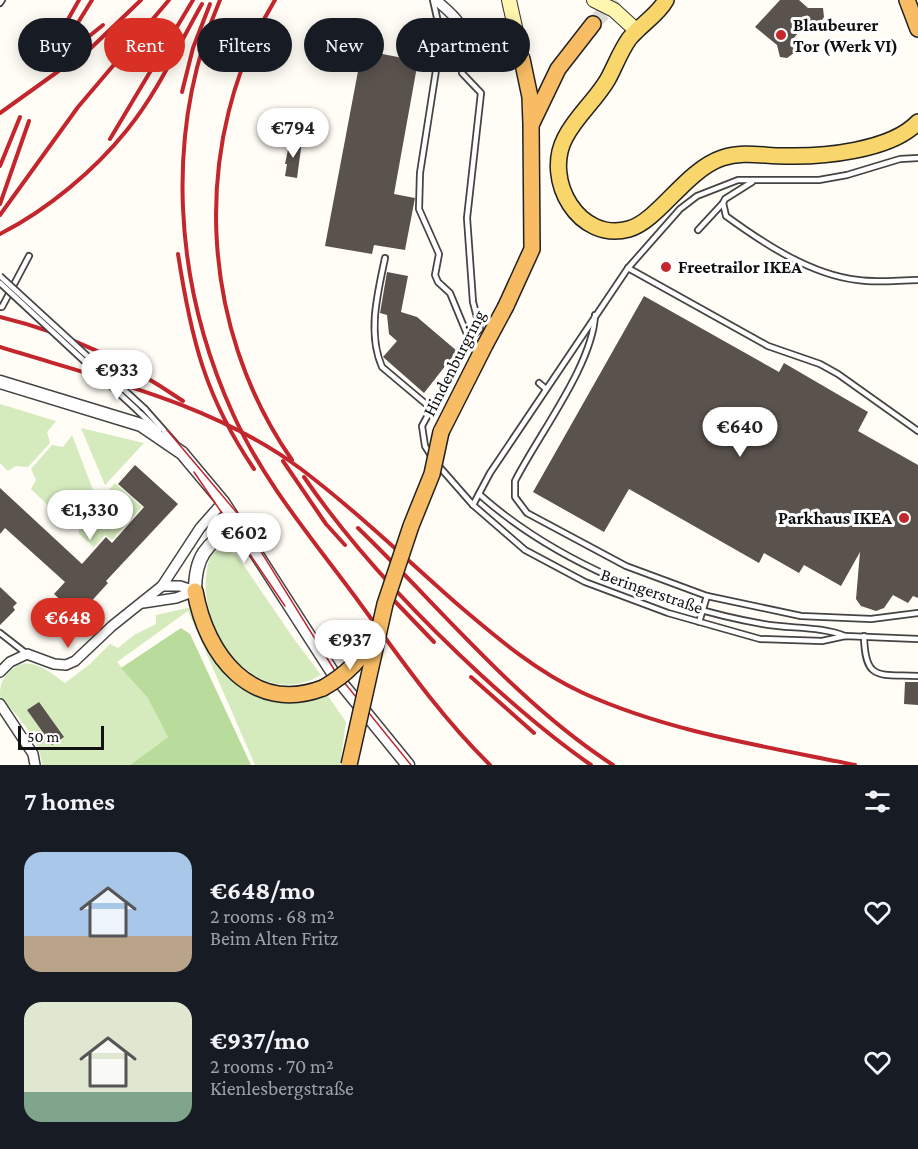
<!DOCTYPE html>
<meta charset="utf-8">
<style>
:root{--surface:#171b24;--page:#20242c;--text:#f1f3f6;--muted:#9ea1a6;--accent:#d93025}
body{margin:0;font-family:"Crimson Pro",serif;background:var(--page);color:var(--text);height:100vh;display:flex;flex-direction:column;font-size:22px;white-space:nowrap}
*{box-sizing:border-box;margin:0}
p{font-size:20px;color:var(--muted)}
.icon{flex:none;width:33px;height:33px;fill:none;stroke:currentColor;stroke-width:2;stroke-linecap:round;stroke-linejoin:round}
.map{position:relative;height:765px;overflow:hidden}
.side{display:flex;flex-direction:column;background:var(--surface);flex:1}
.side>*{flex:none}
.top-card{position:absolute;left:18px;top:18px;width:600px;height:54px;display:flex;gap:12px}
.scale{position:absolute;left:18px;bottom:15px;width:86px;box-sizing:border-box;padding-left:6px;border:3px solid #111;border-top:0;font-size:16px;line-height:21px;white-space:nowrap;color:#111;-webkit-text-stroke:4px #fff;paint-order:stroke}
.price{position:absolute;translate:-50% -51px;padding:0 14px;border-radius:21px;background:#fff;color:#222;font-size:20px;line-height:39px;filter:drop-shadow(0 2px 3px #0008)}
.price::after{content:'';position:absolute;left:50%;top:36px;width:18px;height:14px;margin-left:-9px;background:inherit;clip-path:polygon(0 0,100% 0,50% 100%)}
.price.active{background:var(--accent);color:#fff}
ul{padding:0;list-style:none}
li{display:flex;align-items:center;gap:18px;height:150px;padding:0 24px}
li span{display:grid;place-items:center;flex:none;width:168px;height:120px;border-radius:18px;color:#555}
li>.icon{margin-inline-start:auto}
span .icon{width:72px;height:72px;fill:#fffc;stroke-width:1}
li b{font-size:26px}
h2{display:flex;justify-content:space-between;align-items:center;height:72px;padding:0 24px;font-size:26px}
.chip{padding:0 21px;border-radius:27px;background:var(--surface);box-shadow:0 3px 15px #0003;font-size:21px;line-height:54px}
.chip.active{background:var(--accent);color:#fff}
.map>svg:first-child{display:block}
.green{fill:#d5ebbd}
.forest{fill:#b9dc9c}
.building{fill:#5a524d}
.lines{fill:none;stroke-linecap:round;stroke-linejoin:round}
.trunk-tunnel{stroke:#dbdad3;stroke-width:15;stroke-dasharray:15 8;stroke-linecap:butt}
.service-casing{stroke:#444;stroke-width:8}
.minor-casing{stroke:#444;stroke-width:12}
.tertiary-casing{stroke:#444;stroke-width:15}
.secondary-casing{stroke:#333;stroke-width:16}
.primary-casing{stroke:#222;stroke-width:18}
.trunk-casing{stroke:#222;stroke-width:18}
.service{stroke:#fff;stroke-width:4.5}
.minor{stroke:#fff;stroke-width:9}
.tertiary{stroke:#fff;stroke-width:12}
.secondary{stroke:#fff6b0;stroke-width:14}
.primary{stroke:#f9d66b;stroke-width:15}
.trunk{stroke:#f7bc64;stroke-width:15}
.tram{stroke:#c4262e;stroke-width:1.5}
.rail{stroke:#c4262e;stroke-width:4}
.service-bridge-casing{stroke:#444;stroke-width:8;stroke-linecap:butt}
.trunk-bridge-casing{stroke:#222;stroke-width:18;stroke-linecap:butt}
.service-bridge{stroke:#fff;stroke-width:4.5}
.trunk-bridge{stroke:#f7bc64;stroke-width:15}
.poi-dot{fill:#c4262e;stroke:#fff;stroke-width:2}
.labels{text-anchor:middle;stroke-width:6;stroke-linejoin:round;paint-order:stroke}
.poi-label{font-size:18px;font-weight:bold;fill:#111;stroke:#fff;text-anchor:start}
.street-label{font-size:18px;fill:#111;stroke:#fff}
</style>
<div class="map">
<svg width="918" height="765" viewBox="0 0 918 765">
<rect width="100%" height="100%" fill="#fffdf5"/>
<g class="green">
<polygon points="0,404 56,421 47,432 50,443 28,467 16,466 8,471 0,463"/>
<polygon points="81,428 144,443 105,485"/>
<polygon points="72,435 95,495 73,521 64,521 31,489 36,480 31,469 52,445 63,447"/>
<polygon points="115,483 142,507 112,540 105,535 94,547 79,534 78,525"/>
<path d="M 221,549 L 236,554 L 294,639 L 321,675 C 248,717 185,613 212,553 Z"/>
<path d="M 192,607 L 252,693 C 278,704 301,704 328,696 L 346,722 L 340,765 L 255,765 L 188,611 L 117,662 L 147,697 L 168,737 L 130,765 L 42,765 C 41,740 16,714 0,697 C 0,685 1,680 10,671 C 28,653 49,671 65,683 L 90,664 L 110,644 L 118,648 L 134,635 L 156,624 L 156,615 Z"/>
</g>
<polygon class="forest" points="181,628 190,634 251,765 130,765 168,737 147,697 121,668"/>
<g class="building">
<polygon points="780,0 799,0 808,8 823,8 824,17 819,24 807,23 792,40 794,53 787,58 780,57 777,45 755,27"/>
<polygon points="362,50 418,61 394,194 415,198 405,250 374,245 372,254 325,246"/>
<polygon points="290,140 302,141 297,178 285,176 287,164 285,164"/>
<polygon points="387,272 408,276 401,312 417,317 457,351 424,393 383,357 397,341 389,334 387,315 380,313"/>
<polygon points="644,296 779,372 784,363 868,412 858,431 918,465 918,598 913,596 908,603 893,595 884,608 876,611 861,606 856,599 860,552 841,586 804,565 799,573 764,553 759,563 629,489 604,532 533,492"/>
<polygon points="135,465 178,504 106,581 108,583 78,616 54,594 65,582 5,528 0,534 0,488 82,564 106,537 112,543 144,507 118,484"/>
<polygon points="0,587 17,603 13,607 15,610 0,625"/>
<polygon points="905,682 918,682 918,705 904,704"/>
<polygon points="39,702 64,737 52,745 27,710"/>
</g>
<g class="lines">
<polyline class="trunk-tunnel" points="593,24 616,0"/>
<g class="service-casing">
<g id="service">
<polyline points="433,0 438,22 439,51 420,173 419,209 439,254 435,275 438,282 450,293 469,339"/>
<polyline points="0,3 2,0"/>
<path d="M 752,182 L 725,199 L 723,203 L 726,216 C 763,243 811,275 858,280 C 877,283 899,280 918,280"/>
<polyline points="698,230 723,203"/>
<path d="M 385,258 C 378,292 367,333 382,367 L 432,409"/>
<polyline points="628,268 768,346 820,364 838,374 918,431"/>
<polyline points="0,307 2,307 29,256"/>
<path d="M 595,315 C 593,364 539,434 515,481 L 515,497 L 527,513 L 626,566 L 707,596 L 801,616 L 871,619 L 918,613"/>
<polyline points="539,383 546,389"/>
<polyline points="145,409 175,443"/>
<polyline points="137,410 159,431"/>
<polyline points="432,457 425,446 422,426 469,339 480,329 473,302 467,218 481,93 462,73 464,50"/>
<polyline points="437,464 473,505 525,550 585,582 668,613 760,639 822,641 845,636 918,639"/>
<path d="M 479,494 C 554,561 665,607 763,624 C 791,629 819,626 845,636"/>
<polyline points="473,505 490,473 628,268 680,209 697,196 738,180 819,180 847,175 900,159 918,158"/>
<polyline points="699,622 707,596"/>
<polyline points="0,633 27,654"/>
<path d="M 864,636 C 865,682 879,674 918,676"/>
</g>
</g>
<g class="minor-casing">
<g id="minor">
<path d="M 436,0 C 453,15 469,26 464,50 L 502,60 L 522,59"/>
<polyline points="162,586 180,586 195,591"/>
<polyline points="143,603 176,598 195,591"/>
<polyline points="0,672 10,662 27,654 54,664 66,665 75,661 112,626 162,586 200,528 223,502"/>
<polyline points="0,704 33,754 35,765"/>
</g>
</g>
<g class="tertiary-casing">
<g id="tertiary">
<polyline points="0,382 141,425 182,453 223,502 333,673 408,765"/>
<path d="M 195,591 C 195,553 208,545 236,524"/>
</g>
</g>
<g class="secondary-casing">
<g id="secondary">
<polyline points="509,0 522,59"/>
<polyline points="594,0 614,10 637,31"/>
</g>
</g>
<g class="primary-casing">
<path id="primary" d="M 666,0 C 658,15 640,25 629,39 C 620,52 615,66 608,79 C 596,100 576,116 565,138 C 543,180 579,243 629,229 C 658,221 686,170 722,158 C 743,151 763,156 785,156 C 822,157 891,151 918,122"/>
</g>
<g class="trunk-casing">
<g id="trunk">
<polyline points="907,0 918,29"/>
<polyline points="532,123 558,69 593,24"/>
<polyline points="506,306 532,249 531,124 530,97 522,59"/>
<polyline points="441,432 485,345"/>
<path d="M 195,591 C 206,655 252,715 323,688"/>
</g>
</g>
<use href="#service" class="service"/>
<use href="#minor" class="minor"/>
<use href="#tertiary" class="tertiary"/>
<use href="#secondary" class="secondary"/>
<use href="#primary" class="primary"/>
<use href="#trunk" class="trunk"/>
<g class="tram">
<polyline points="167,430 237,513 335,671 411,765"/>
<polyline points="194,472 285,606"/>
</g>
<g class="rail">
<path d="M 220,0 C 163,133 174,284 233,414 C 264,483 315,542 359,602 C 400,658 440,716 490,765"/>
<path d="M 275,0 C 190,140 198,325 292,460"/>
<polyline points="62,30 79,0"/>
<polyline points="71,34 92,0"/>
<polyline points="56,63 103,25"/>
<polyline points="182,92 193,48 210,4"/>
<polyline points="0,113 92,47 141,0"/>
<polyline points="110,139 193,0"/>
<polyline points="0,166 20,117"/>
<polyline points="0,204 29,121"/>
<polyline points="0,215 78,107 169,0"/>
<path d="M 0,234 C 47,210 94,171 127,130 C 158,92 178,46 202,4"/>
<path d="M 178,254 C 191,338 205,397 254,469"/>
<path d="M 0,317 C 70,334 124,361 183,401"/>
<path d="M 0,347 C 103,379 214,404 301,469 C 355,510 405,558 456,603 C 496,637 535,671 583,693 C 669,732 764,746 855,765"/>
<polyline points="283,461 326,524 345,545"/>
<path d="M 304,477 C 354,550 416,615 481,675 C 516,707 552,738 591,765"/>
<path d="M 358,528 C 441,608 516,702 613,765"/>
<polyline points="384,590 434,642"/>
<polyline points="471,677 534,733"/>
</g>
<g class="service-bridge-casing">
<g id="service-bridge">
<polyline points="0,276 145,409"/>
<polyline points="0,283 137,410"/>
</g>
</g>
<g class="trunk-bridge-casing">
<g id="trunk-bridge">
<polyline points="485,345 506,306"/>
<path d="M 323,688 C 344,676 362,661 372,637"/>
<polyline points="349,765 385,604 411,526 432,474 441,432"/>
</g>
</g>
<use href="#service-bridge" class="service-bridge"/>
<use href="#trunk-bridge" class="trunk-bridge"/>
</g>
<g class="poi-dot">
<circle cx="781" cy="35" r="6"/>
<circle cx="666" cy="267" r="6"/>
<circle cx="904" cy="518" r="6"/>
</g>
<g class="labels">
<g class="poi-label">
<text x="793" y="31">Blaubeurer<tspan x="793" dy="21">Tor (Werk VI)</tspan></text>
<text x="678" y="273">Freetrailor IKEA</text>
<text x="892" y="524" text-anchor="end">Parkhaus IKEA</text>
</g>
<g class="street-label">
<text transform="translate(454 363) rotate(-63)" y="6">Hindenburgring</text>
<text transform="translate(652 591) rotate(19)" y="6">Beringerstraße</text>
</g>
</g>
</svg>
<div class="scale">50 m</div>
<b class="price" style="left:293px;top:159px">€794</b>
<b class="price" style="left:117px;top:401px">€933</b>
<b class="price" style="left:740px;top:458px">€640</b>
<b class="price" style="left:90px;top:541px">€1,330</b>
<b class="price" style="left:244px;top:564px">€602</b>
<b class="price active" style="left:68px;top:649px">€648</b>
<b class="price" style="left:350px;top:671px">€937</b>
<div class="top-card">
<a class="chip">Buy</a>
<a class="chip active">Rent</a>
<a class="chip">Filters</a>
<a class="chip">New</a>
<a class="chip">Apartment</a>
</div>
</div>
<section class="side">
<h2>7 homes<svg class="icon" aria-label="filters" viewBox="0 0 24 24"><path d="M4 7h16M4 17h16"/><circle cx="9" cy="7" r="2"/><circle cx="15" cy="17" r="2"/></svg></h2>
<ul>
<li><span style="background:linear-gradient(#a9c7e8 70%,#b9a48a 0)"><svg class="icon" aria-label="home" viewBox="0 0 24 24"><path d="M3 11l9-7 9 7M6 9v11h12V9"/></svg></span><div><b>€648/mo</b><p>2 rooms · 68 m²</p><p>Beim Alten Fritz</p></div><svg class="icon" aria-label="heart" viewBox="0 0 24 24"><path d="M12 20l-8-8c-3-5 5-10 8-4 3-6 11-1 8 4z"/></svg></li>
<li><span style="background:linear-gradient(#dfe7d0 75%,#7fa58c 0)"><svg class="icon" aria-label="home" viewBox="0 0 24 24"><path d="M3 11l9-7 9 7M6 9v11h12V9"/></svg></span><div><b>€937/mo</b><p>2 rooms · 70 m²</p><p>Kienlesbergstraße</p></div><svg class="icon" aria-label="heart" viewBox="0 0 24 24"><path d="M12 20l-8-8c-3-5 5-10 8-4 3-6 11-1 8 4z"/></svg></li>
</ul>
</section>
